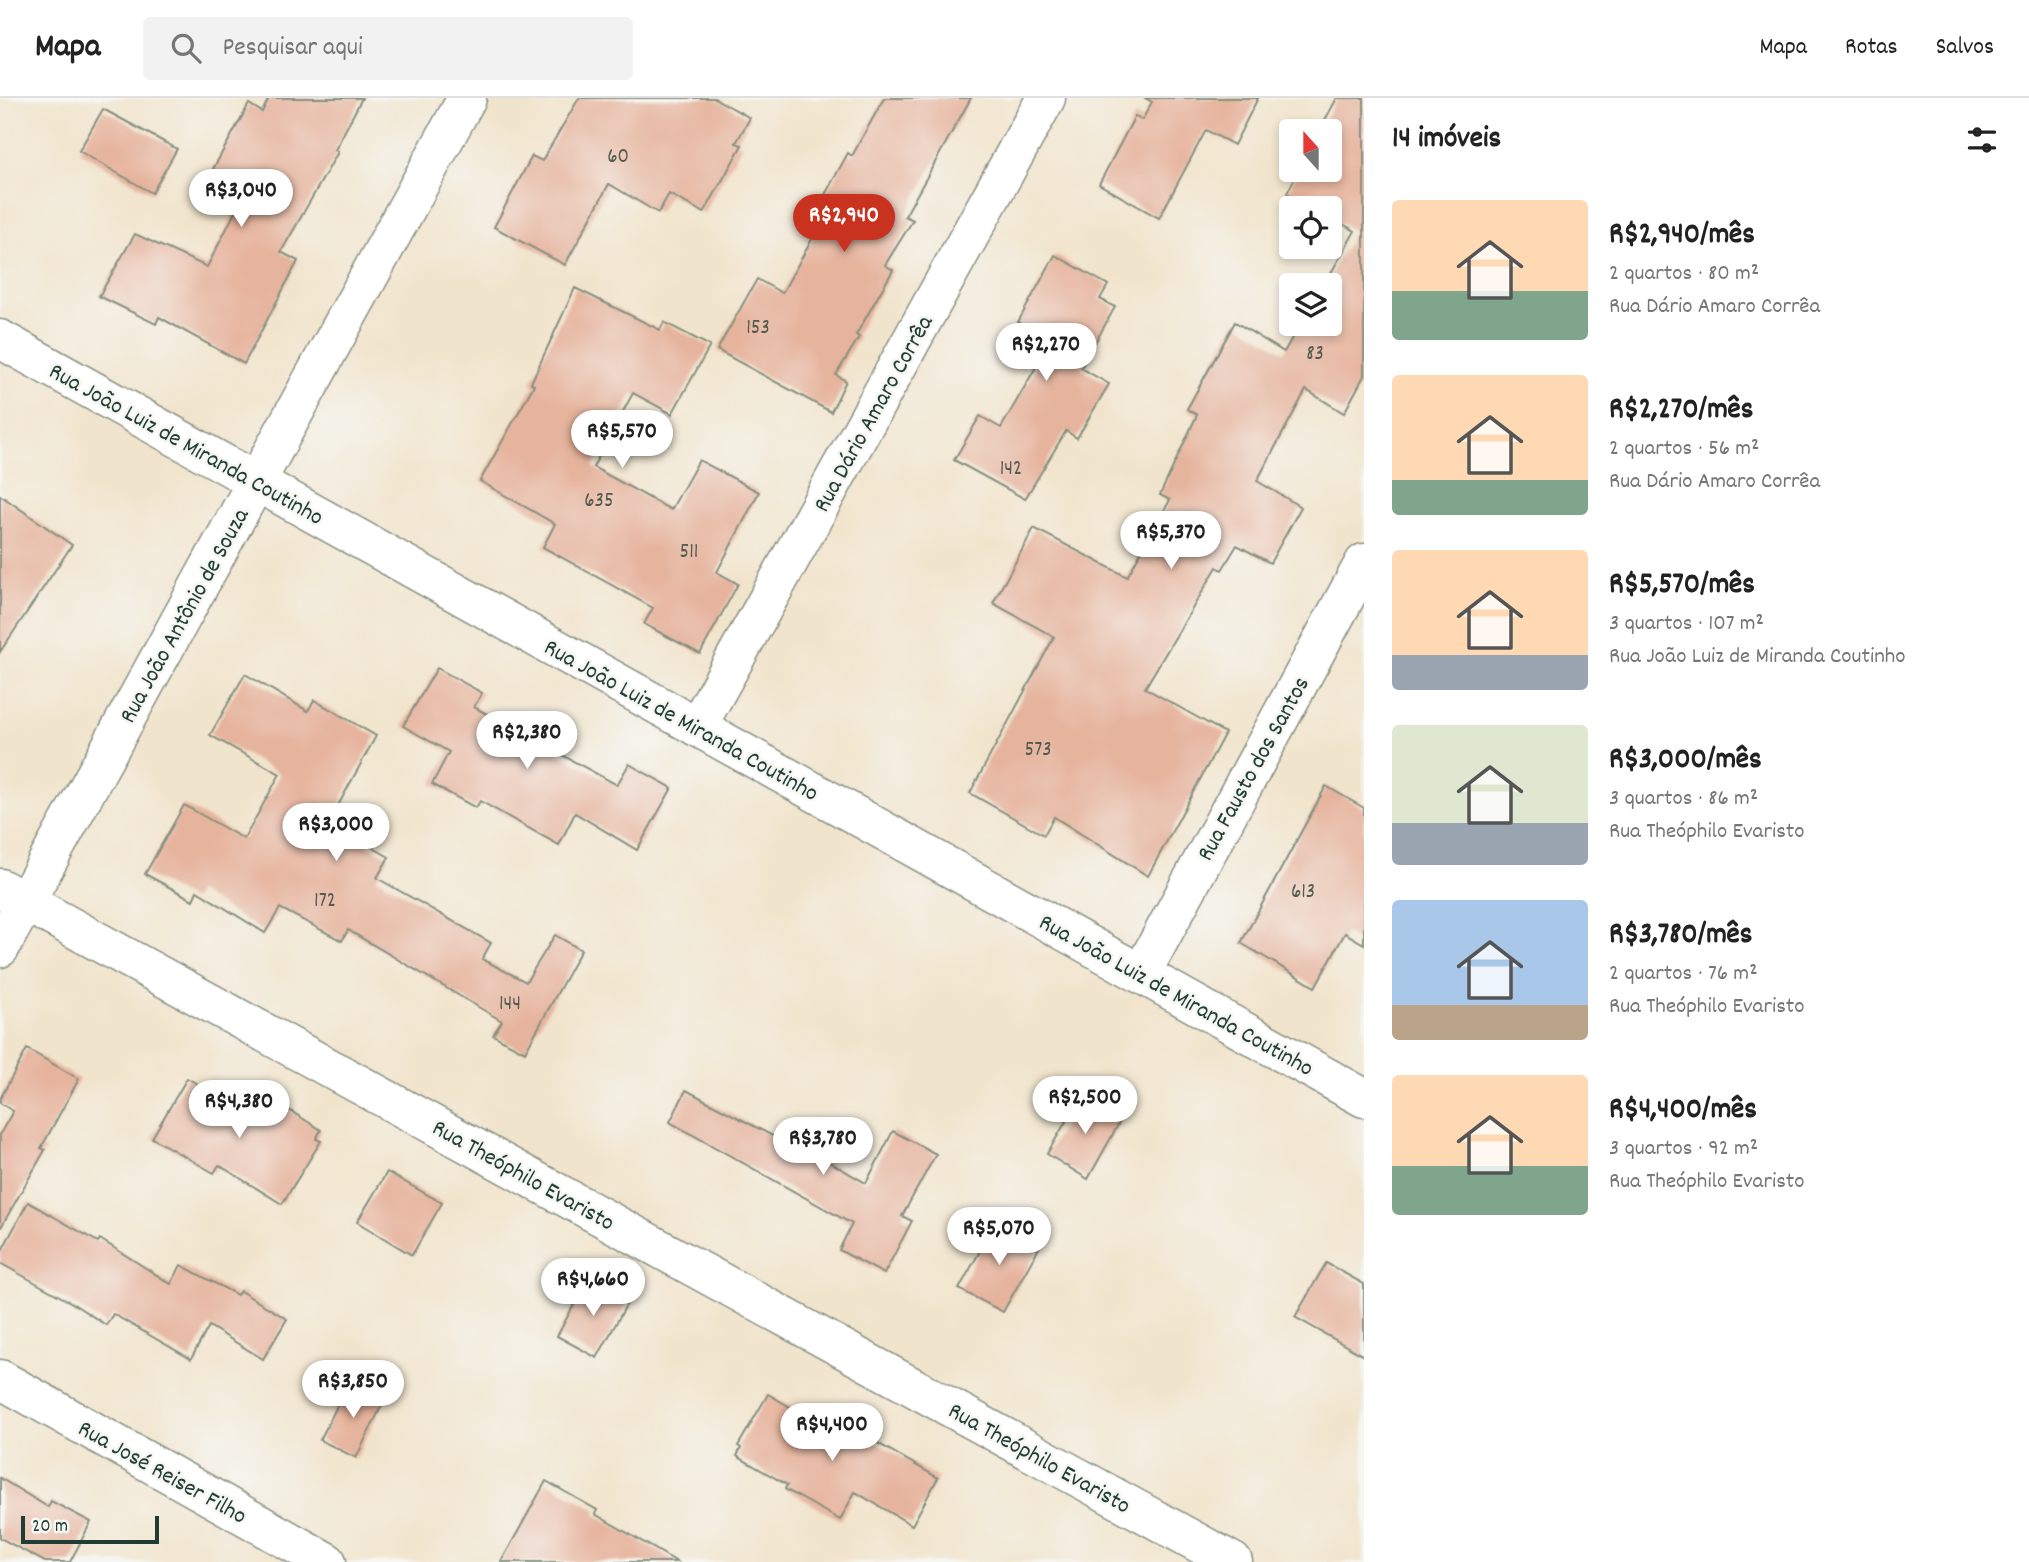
<!DOCTYPE html>
<html lang="pt">
<meta charset="utf-8">
<style>
:root{--surface:#fff;--page:#f2f2f2;--text:#222;--muted:#767676;--line:#e0e0e0;--accent:#c8321e}
body{margin:0;font-family:Dekko,sans-serif;background:var(--page);color:var(--text);height:100vh;display:flex;flex-direction:column;font-size:26px;white-space:nowrap}
*{box-sizing:border-box;margin:0}
p{font-size:23px;color:var(--muted)}
.icon{flex:none;width:38px;height:38px;fill:none;stroke:currentColor;stroke-width:2;stroke-linecap:round;stroke-linejoin:round}
.map{position:relative;flex:1;overflow:hidden}
.details{display:flex;flex-direction:column;background:var(--surface);width:665px}
.details>*{flex:none}
.needle{width:46px;rotate:339deg}
.tools{position:absolute;left:1279px;top:21px;display:grid;gap:14px}
.tools a{display:grid;place-items:center;width:63px;height:63px;border-radius:7px;background:var(--surface);box-shadow:0 4px 10px #0003;font-size:35px}
.scale{position:absolute;left:21px;bottom:18px;width:138px;box-sizing:border-box;padding-left:7px;border:4px solid #1f3d34;border-top:0;font-size:19px;line-height:24px;white-space:nowrap;color:#1f3d34;-webkit-text-stroke:5px #f6f6f2;paint-order:stroke}
.price{position:absolute;translate:-50% -60px;padding:0 16px;border-radius:24px;background:#fff;color:#222;font-size:23px;line-height:46px;filter:drop-shadow(0 2px 4px #0008)}
.price::after{content:'';position:absolute;left:50%;top:42px;width:21px;height:16px;margin-left:-10px;background:inherit;clip-path:polygon(0 0,100% 0,50% 100%)}
.price.current{background:var(--accent);color:#fff}
ul{padding:0;list-style:none}
li{display:flex;align-items:center;gap:21px;height:175px;padding:0 28px}
li span{display:grid;place-items:center;flex:none;width:196px;height:140px;border-radius:7px;color:#555}
li>.icon{margin-inline-start:auto}
span .icon{width:84px;height:84px;fill:#fffc;stroke-width:1}
li b{font-size:30px}
h2{display:flex;justify-content:space-between;align-items:center;height:84px;padding:0 28px;font-size:30px}
header{display:flex;align-items:center;gap:42px;box-sizing:border-box;height:98px;padding:0 35px;background:var(--surface);border-bottom:2px solid var(--line)}
header strong{font-size:33px}
nav{display:flex;gap:38px;margin-inline-start:auto;font-size:24px}
.search{width:490px;height:63px;background:var(--page);display:flex;align-items:center;gap:18px;box-sizing:border-box;padding:0 24px;border-radius:7px;color:var(--muted);font-size:26px}
main{display:flex;flex:1;min-height:0}
.map>svg:first-child{display:block}
.building{fill:#e6b39c}
.lines{fill:none;stroke-linecap:round;stroke-linejoin:round}
.minor-casing{stroke:#889080;stroke-width:41}
.tertiary-casing{stroke:#889080;stroke-width:41}
.minor{stroke:#fff;stroke-width:38}
.tertiary{stroke:#fff;stroke-width:38}
.labels{text-anchor:middle;stroke-width:5;stroke-linejoin:round;paint-order:stroke}
.number-label{font-size:21px;fill:#515a4e}
.street-label{font-size:24px;fill:#1f3d34;stroke:#f6f6f2}
</style>
<header>
<strong>Mapa</strong>
<div class="search"><svg class="icon" aria-label="search" viewBox="0 0 24 24"><circle cx="10" cy="10" r="6"/><path d="M15 15l6 6"/></svg>Pesquisar aqui</div>
<nav><a>Mapa</a><a>Rotas</a><a>Salvos</a></nav>
</header>
<main>
<div class="map">
<svg width="1364" height="1464" viewBox="0 0 1364 1464">
<rect width="100%" height="100%" fill="#f6f6f2"/>
<filter id="ink" filterUnits="userSpaceOnUse"><feTurbulence type="fractalNoise" baseFrequency=".0143" numOctaves="2"/><feDisplacementMap in="SourceGraphic" scale="14" xChannelSelector="R" yChannelSelector="G"/><feConvolveMatrix kernelMatrix="1 2 1 2 8 2 1 2 1" color-interpolation-filters="sRGB"/></filter>
<filter id="wash" filterUnits="userSpaceOnUse"><feTurbulence type="fractalNoise" baseFrequency=".00686" numOctaves="4" result="noise"/><feDisplacementMap in="SourceGraphic" scale="28" xChannelSelector="R" yChannelSelector="G"/><feGaussianBlur stdDeviation="1.57" result="paint"/><feColorMatrix in="noise" values="0 0 0 0 0 0 0 0 0 0 0 0 0 0 0 0 0 1.4 0 .05"/><feComposite in="paint" operator="in"/></filter>
<g filter="url(#wash)">
<rect width="100%" height="100%" fill="#f1e4cc"/>
<g id="blocks">
<g class="building">
<polygon points="269,0 362,0 335,52 338,54 281,154 298,163 244,266 159,219 156,226 99,198 135,136 207,169 247,91 213,71 249,6 262,14"/>
<polygon points="579,0 714,0 750,20 736,45 742,47 704,115 669,96 658,115 609,86 565,167 494,129 532,58 542,63"/>
<polygon points="884,0 971,0 905,118 913,122 885,167 893,172 856,237 859,239 836,277 846,283 831,314 717,252 757,181 782,195 825,118 816,113 848,55 852,58"/>
<polygon points="1145,0 1258,0 1234,47 1206,32 1159,120 1099,86 1135,18 1142,22 1152,4"/>
<polygon points="1337,0 1364,0 1364,278 1344,315 1306,292 1257,383 1301,409 1270,465 1237,447 1222,472 1217,469 1145,590 1225,635 1148,778 1054,719 1044,737 970,695 1054,539 993,505 1034,430 1127,479 1170,402 1160,397 1197,317 1187,311 1235,224 1284,254 1300,226 1330,226 1330,187 1324,187 1355,133 1330,119 1330,110 1314,110 1287,95 1299,72 1330,72 1330,33 1319,33"/>
<polygon points="103,11 177,51 152,95 79,53"/>
<polygon points="1055,157 1108,187 1100,201 1115,209 1081,270 1109,286 1077,340 1066,333 1025,401 954,362 980,318 1001,330 1051,243 1018,224"/>
<polygon points="575,190 660,232 664,224 710,248 672,316 633,295 593,369 671,412 699,362 759,394 717,474 738,486 700,556 644,526 653,510 543,449 555,426 480,383 534,287 531,285"/>
<polygon points="0,397 72,447 0,554"/>
<polygon points="437,570 482,595 474,609 617,687 629,666 672,690 637,752 575,715 559,747 480,703 476,710 432,686 449,654 403,628"/>
<polygon points="245,576 308,613 314,602 376,638 329,724 389,759 377,780 491,845 482,861 526,884 555,837 581,852 525,954 493,937 502,923 348,832 342,843 280,810 265,835 197,793 193,802 145,776 184,707 244,741 280,676 210,637"/>
<polygon points="1326,688 1364,710 1364,846 1345,835 1315,889 1241,845"/>
<polygon points="27,951 79,981 41,1050 45,1052 0,1131 0,1036 13,1013 0,1005 0,1001"/>
<polygon points="187,980 266,1026 278,1005 321,1032 316,1041 321,1043 282,1106 219,1067 214,1075 152,1040"/>
<polygon points="686,992 803,1054 805,1050 866,1085 893,1033 936,1056 902,1118 912,1123 884,1176 839,1152 852,1126 670,1024"/>
<polygon points="1082,996 1123,1018 1088,1081 1047,1056"/>
<polygon points="387,1074 442,1105 412,1157 357,1124"/>
<polygon points="28,1104 98,1144 100,1141 171,1186 181,1167 237,1197 240,1193 287,1221 263,1261 209,1228 191,1261 113,1216 106,1227 72,1205 0,1165 0,1156"/>
<polygon points="996,1124 1040,1148 1003,1214 959,1191"/>
<polygon points="1326,1165 1364,1186 1364,1258 1295,1219"/>
<polygon points="588,1181 629,1202 597,1260 557,1238"/>
<polygon points="349,1284 385,1301 356,1360 320,1342"/>
<polygon points="768,1296 821,1327 827,1316 938,1380 912,1427 855,1394 840,1422 785,1391 787,1387 737,1358 741,1350 738,1348"/>
<polygon points="0,1380 48,1409 51,1403 91,1424 70,1464 45,1464 0,1440"/>
<polygon points="546,1383 597,1412 595,1416 677,1464 501,1464"/>
</g>
</g>
</g>
<g filter="url(#ink)">
<use href="#blocks" fill-opacity="0" stroke="#889080" stroke-width="2"/>
<g class="lines">
<g class="minor-casing">
<g id="minor">
<polyline points="697,629 1046,0"/>
<polyline points="0,790 1233,1464"/>
<polyline points="0,850 467,0"/>
<polyline points="1141,876 1364,465"/>
<polyline points="0,1281 327,1464"/>
</g>
</g>
<g class="tertiary-casing">
<polyline id="tertiary" points="0,241 1364,1000"/>
</g>
<use href="#minor" class="minor"/>
<use href="#tertiary" class="tertiary"/>
</g>
</g>
<g class="labels">
<g class="number-label">
<text x="618" y="64">60</text>
<text x="758" y="235">153</text>
<text x="1315" y="261">83</text>
<text x="1011" y="376">142</text>
<text x="599" y="408">635</text>
<text x="689" y="459">511</text>
<text x="1038" y="657">573</text>
<text x="1303" y="799">613</text>
<text x="325" y="808">172</text>
<text x="510" y="911">144</text>
</g>
<g class="street-label">
<text transform="translate(872 315) rotate(-61)" y="8">Rua Dário Amaro Corrêa</text>
<text transform="translate(187 345) rotate(29)" y="8">Rua João Luiz de Miranda Coutinho</text>
<text transform="translate(183 517) rotate(-61)" y="8">Rua João Antônio de Souza</text>
<text transform="translate(682 621) rotate(29)" y="8">Rua João Luiz de Miranda Coutinho</text>
<text transform="translate(1252 670) rotate(-61)" y="8">Rua Fausto dos Santos</text>
<text transform="translate(1177 896) rotate(29)" y="8">Rua João Luiz de Miranda Coutinho</text>
<text transform="translate(524 1076) rotate(29)" y="8">Rua Theóphilo Evaristo</text>
<text transform="translate(1040 1359) rotate(29)" y="8">Rua Theóphilo Evaristo</text>
<text transform="translate(163 1373) rotate(29)" y="8">Rua José Reiser Filho</text>
</g>
</g>
</svg>
<div class="tools">
<a><svg class="needle" viewBox="-14 -14 28 28"><path d="M0-13l5 13h-10z" fill="#e53935"/><path d="M0 13l5-13h-10z" fill="#767676"/></svg></a>
<a><svg class="icon" aria-label="locate" viewBox="0 0 24 24"><circle cx="12" cy="12" r="6"/><path d="M12 2v4M12 18v4M2 12h4M18 12h4"/></svg></a>
<a><svg class="icon" aria-label="layers" viewBox="0 0 24 24"><path d="M12 4l9 5-9 5-9-5zM3 14l9 5 9-5"/></svg></a>
</div>
<div class="scale">20 m</div>
<b class="price" style="left:241px;top:131px">R$3,040</b>
<b class="price current" style="left:844px;top:156px">R$2,940</b>
<b class="price" style="left:1046px;top:285px">R$2,270</b>
<b class="price" style="left:622px;top:372px">R$5,570</b>
<b class="price" style="left:1171px;top:473px">R$5,370</b>
<b class="price" style="left:527px;top:673px">R$2,380</b>
<b class="price" style="left:336px;top:765px">R$3,000</b>
<b class="price" style="left:1085px;top:1038px">R$2,500</b>
<b class="price" style="left:239px;top:1042px">R$4,380</b>
<b class="price" style="left:823px;top:1079px">R$3,780</b>
<b class="price" style="left:999px;top:1169px">R$5,070</b>
<b class="price" style="left:593px;top:1220px">R$4,660</b>
<b class="price" style="left:353px;top:1322px">R$3,850</b>
<b class="price" style="left:832px;top:1365px">R$4,400</b>
</div>
<section class="details">
<h2>14 imóveis<svg class="icon" aria-label="filters" viewBox="0 0 24 24"><path d="M4 7h16M4 17h16"/><circle cx="9" cy="7" r="2"/><circle cx="15" cy="17" r="2"/></svg></h2>
<ul>
<li><span style="background:linear-gradient(#ffd9b3 65%,#7fa58c 0)"><svg class="icon" aria-label="home" viewBox="0 0 24 24"><path d="M3 11l9-7 9 7M6 9v11h12V9"/></svg></span><div><b>R$2,940/mês</b><p>2 quartos · 80 m²</p><p>Rua Dário Amaro Corrêa</p></div></li>
<li><span style="background:linear-gradient(#ffd9b3 75%,#7fa58c 0)"><svg class="icon" aria-label="home" viewBox="0 0 24 24"><path d="M3 11l9-7 9 7M6 9v11h12V9"/></svg></span><div><b>R$2,270/mês</b><p>2 quartos · 56 m²</p><p>Rua Dário Amaro Corrêa</p></div></li>
<li><span style="background:linear-gradient(#ffd9b3 75%,#9aa5b1 0)"><svg class="icon" aria-label="home" viewBox="0 0 24 24"><path d="M3 11l9-7 9 7M6 9v11h12V9"/></svg></span><div><b>R$5,570/mês</b><p>3 quartos · 107 m²</p><p>Rua João Luiz de Miranda Coutinho</p></div></li>
<li><span style="background:linear-gradient(#dfe7d0 70%,#9aa5b1 0)"><svg class="icon" aria-label="home" viewBox="0 0 24 24"><path d="M3 11l9-7 9 7M6 9v11h12V9"/></svg></span><div><b>R$3,000/mês</b><p>3 quartos · 86 m²</p><p>Rua Theóphilo Evaristo</p></div></li>
<li><span style="background:linear-gradient(#a9c7e8 75%,#b9a48a 0)"><svg class="icon" aria-label="home" viewBox="0 0 24 24"><path d="M3 11l9-7 9 7M6 9v11h12V9"/></svg></span><div><b>R$3,780/mês</b><p>2 quartos · 76 m²</p><p>Rua Theóphilo Evaristo</p></div></li>
<li><span style="background:linear-gradient(#ffd9b3 65%,#7fa58c 0)"><svg class="icon" aria-label="home" viewBox="0 0 24 24"><path d="M3 11l9-7 9 7M6 9v11h12V9"/></svg></span><div><b>R$4,400/mês</b><p>3 quartos · 92 m²</p><p>Rua Theóphilo Evaristo</p></div></li>
</ul>
</section>
</main>
